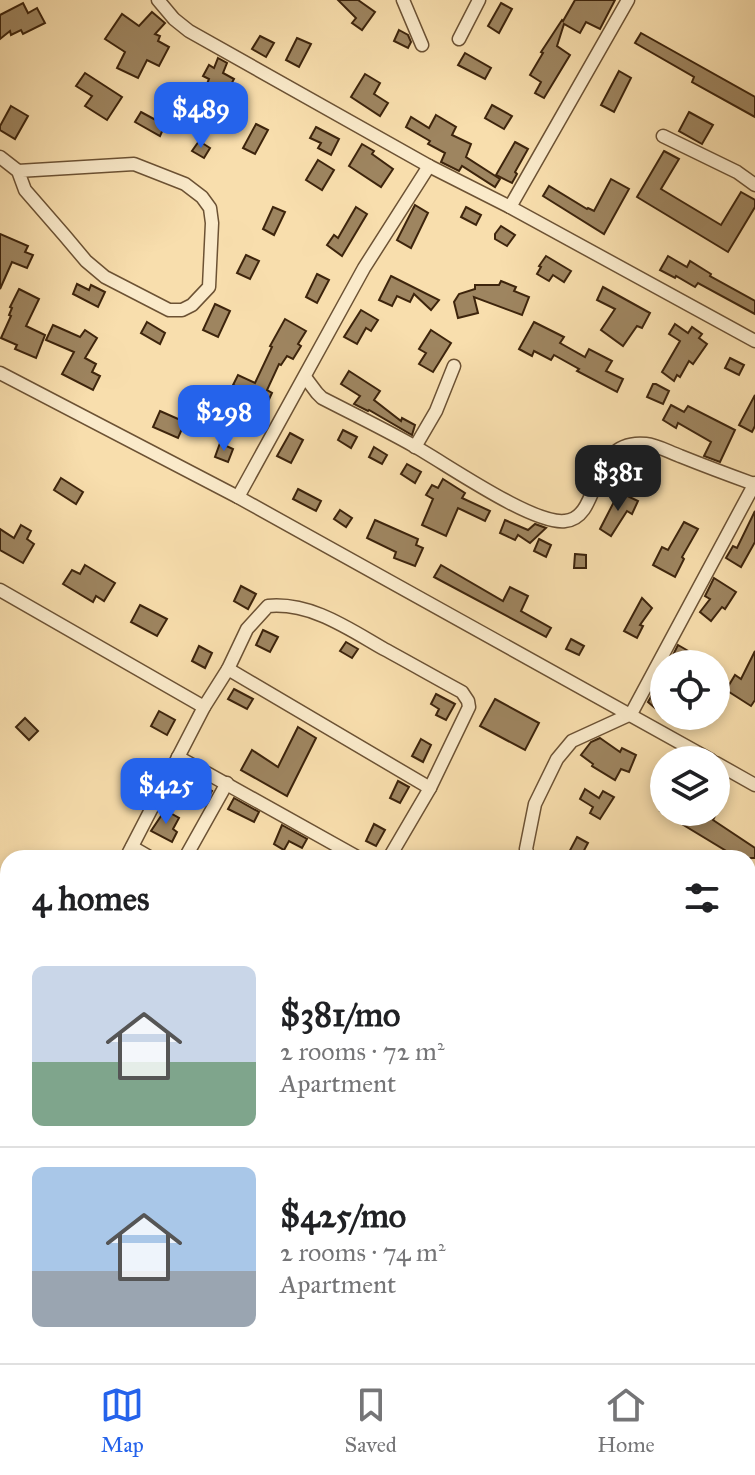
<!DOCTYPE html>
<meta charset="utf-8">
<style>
:root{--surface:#fff;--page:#f6f6f6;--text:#202124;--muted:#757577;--line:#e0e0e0;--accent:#2563eb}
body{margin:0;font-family:"IM FELL Great Primer",serif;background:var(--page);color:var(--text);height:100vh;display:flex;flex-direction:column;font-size:30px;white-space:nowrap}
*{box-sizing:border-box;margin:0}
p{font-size:26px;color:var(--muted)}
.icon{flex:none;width:44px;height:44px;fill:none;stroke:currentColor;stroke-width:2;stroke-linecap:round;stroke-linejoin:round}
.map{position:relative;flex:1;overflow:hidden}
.drawer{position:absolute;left:0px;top:850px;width:756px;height:514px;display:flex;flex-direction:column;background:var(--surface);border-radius:24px 24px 0 0;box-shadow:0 4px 12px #0003}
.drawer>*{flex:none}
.tools{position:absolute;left:650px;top:650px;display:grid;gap:16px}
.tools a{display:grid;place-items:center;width:80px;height:80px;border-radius:50%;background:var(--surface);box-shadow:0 4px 12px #0003;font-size:40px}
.price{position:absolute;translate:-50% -68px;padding:0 18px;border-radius:16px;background:var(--accent);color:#fff;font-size:26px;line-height:52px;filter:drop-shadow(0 2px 4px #0008)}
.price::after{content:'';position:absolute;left:50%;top:48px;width:24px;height:18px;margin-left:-12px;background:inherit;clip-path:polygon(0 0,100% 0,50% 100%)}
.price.current{background:#222;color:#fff}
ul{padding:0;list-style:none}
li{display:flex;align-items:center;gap:24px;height:200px;padding:0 32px}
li+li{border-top:2px solid var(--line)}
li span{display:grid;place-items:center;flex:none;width:224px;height:160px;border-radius:12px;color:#555}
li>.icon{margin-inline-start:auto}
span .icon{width:96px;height:96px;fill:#fffc;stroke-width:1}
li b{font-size:34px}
h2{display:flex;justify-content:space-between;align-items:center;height:96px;padding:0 32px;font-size:34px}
.dock{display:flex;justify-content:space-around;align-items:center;height:112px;border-top:2px solid var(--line);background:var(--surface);font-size:22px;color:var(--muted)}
.dock a{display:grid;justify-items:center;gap:4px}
.dock .current{color:var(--accent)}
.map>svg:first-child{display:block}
.building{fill:#9e8560;stroke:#3d240c;stroke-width:2}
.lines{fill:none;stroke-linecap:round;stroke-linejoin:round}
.minor-casing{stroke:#6c5234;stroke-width:15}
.minor{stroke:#faeaca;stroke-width:12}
</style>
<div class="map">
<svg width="755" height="1363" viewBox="0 0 755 1363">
<rect width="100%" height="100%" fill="#f8dead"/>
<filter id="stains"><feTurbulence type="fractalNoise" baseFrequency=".0025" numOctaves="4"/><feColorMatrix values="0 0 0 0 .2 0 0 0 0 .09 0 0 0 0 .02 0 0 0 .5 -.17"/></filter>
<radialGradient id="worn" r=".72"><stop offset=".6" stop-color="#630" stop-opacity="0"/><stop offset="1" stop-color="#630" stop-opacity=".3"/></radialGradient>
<g class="building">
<polygon points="338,0 358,0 375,12 362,30 352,23 356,18"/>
<polygon points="575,0 615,0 600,29 586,22 580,33 564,24 557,46 570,55 544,98 535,93 541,82 530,75 543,53 541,52 562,20 563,21"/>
<polygon points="23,3 28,13 37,8 45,23 23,34 21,30 11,35 10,31 0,39 0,15"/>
<polygon points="501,3 512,9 499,33 488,26"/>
<polygon points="152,12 165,23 155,34 160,36 158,41 169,47 159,66 147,60 138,78 117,68 125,52 105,39 122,14 139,26"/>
<polygon points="399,30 408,35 411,42 408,48 394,41"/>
<polygon points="641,33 755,97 755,117 692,82 694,77 635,43"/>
<polygon points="260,36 274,43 266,57 252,49"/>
<polygon points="297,38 311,44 299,67 286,60"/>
<polygon points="465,53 491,68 485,79 458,65"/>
<polygon points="218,58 227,63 223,73 234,79 228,90 218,84 213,95 204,91 209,79 203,76 209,65 214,68"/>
<polygon points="619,71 631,78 614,112 601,105"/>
<polygon points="85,73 122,97 107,120 85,106 92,96 76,86"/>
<polygon points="365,74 380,83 374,94 388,103 380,116 351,97"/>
<polygon points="492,105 512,116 504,129 485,118"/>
<polygon points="11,106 28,116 15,139 0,130 0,126"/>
<polygon points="141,112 165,125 160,136 135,122"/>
<polygon points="689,112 713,125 702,144 679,131"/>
<polygon points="436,115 456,127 452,135 471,144 466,157 500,179 495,187 462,166 459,171 441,162 445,153 428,144 430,141 406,127 411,117 429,128"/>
<polygon points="256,124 268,130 255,154 243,148"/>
<polygon points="316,127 339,139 331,155 318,148 321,143 310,138"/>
<polygon points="199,141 210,148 204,158 192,151"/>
<polygon points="515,142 528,149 515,172 517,174 512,183 496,175"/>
<polygon points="362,144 374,151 372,154 393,169 381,187 349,166"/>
<polygon points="664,151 679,159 661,189 721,225 741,192 755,200 755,207 728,252 637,197"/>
<polygon points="318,160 334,170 322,190 306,180"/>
<polygon points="611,179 629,189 604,234 543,196 549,186 587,209 588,208 594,211"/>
<polygon points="415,205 428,213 411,248 397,240"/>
<polygon points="273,207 285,212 274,235 263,229"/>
<polygon points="356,207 367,214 342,256 327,245 334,235 338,238"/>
<polygon points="466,207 481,215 476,225 461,217"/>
<polygon points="501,226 515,235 507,246 495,239 495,234"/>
<polygon points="0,234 28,246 25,252 33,255 27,268 12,262 0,289"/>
<polygon points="246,255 259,261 250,279 237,273"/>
<polygon points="546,256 571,271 564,282 553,275 549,281 537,274 541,267 539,266"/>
<polygon points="668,256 687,267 690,261 711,274 710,276 755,301 755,314 698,283 695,287 676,276 675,278 660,270"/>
<polygon points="317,274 329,280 317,303 306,297"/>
<polygon points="391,276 439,300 431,310 414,294 410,302 397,296 392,306 379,300"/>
<polygon points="501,281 516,287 514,291 529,297 522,315 474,297 478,313 458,318 454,302 459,294 475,289 475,285 499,285"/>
<polygon points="77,284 89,290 91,285 105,292 98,307 73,294"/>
<polygon points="603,287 650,313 642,328 637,326 623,346 601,330 615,309 597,300"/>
<polygon points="19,289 39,299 26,326 45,335 36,358 15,349 17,345 1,338 11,316 9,315 12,308 10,307"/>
<polygon points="215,304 230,311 218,337 203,330"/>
<polygon points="361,310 378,320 371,331 366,328 357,344 344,337"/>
<polygon points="285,319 306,331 298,344 301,346 293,359 287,356 281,365 279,364 267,390 272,393 266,406 259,403 257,407 240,399 244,390 233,385 238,375 255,383 272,347 270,346"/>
<polygon points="147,322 165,333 160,344 141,333"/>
<polygon points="534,322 564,337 560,343 585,357 589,349 612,361 606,371 623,379 617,392 577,371 579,369 554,355 551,360 534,351 532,356 519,349"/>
<polygon points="675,324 688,333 692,327 702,334 699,338 707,344 693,364 689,361 680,377 677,375 674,381 662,372 680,341 669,334"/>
<polygon points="53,325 80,337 85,330 97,338 85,358 96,364 92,372 100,376 93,390 62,374 74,352 46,340"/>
<polygon points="431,330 451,343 433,372 419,364 426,353 419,349"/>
<polygon points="730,358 744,365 739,375 725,368"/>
<polygon points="349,371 380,391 374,400 401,421 402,418 415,425 412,435 369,410 368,411 354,404 360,396 341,384"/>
<polygon points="653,384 656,384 669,391 663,404 647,397"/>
<polygon points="755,395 755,426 752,432 739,425"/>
<polygon points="671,405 684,412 688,406 735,430 720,462 704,456 711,442 678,423 676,428 663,420"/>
<polygon points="160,411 185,422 178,438 153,427"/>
<polygon points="343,430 357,437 351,448 338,440"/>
<polygon points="290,433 303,440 291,463 277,456"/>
<polygon points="220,443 233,449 228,462 215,457"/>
<polygon points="374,447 387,455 382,464 369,457"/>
<polygon points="407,464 421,472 415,483 401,474"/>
<polygon points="61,478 83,492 76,504 54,490"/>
<polygon points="443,479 465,493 462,498 490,511 485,521 458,508 446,536 422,525 433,499 426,495 432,485 438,488"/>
<polygon points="298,489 321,501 316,511 293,499"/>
<polygon points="619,492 638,501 632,514 627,511 611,536 600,529"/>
<polygon points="340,510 352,518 346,527 334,519"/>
<polygon points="755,511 755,542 741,567 726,558 733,546 737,548"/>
<polygon points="375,520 418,539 416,545 423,548 415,566 394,558 396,552 367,538"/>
<polygon points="505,520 528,530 535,524 546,528 530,543 518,535 515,540 500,533"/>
<polygon points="684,522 698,529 682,557 684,559 675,577 653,565 662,547 668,550"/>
<polygon points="21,525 31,531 27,539 34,544 23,563 0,550 0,529 14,538"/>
<polygon points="539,539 551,545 546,557 534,551"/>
<polygon points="575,554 586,555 586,568 574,568"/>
<polygon points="85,565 115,583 104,601 96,596 93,602 63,584 72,570 80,574"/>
<polygon points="441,565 503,601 510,587 528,596 521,611 551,628 546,637 434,577"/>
<polygon points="714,578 736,592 725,609 722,607 711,621 700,612 710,599 705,596"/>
<polygon points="241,586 256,594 248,609 234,601"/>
<polygon points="642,598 652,608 640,625 643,626 637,638 624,631"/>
<polygon points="140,605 167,619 157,636 131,622"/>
<polygon points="263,630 278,637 270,652 256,645"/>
<polygon points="571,639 584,646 579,655 566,649"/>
<polygon points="346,642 358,649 352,658 340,651"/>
<polygon points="678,645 697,656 692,664 675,664 670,661"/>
<polygon points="199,646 212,653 205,668 192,661"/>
<polygon points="755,651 755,700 751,706 726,690 735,675 741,679"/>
<polygon points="664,673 664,696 655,708 648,702"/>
<polygon points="234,689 253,699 247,709 228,699"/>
<polygon points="436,694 455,704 446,720 436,715 439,709 431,704"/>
<polygon points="495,699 539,723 525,750 480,726"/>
<polygon points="159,711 175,720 167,735 151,726"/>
<polygon points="25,718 38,731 29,740 16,727"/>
<polygon points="298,727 316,738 287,796 241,770 252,750 278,767"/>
<polygon points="600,738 620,752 622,748 636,755 629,772 621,769 615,780 592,766 593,764 581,755 591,742"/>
<polygon points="421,739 431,745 423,762 412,756"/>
<polygon points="187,778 212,791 206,802 181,788"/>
<polygon points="398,781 409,787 400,803 390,798"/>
<polygon points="585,789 599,798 603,791 614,797 600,819 590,813 593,807 580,799"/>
<polygon points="234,798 259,812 254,822 228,809"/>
<polygon points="165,810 179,818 173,829 177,832 172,842 151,831"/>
<polygon points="662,812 708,812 715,816 713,820 755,848 755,858 738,858"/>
<polygon points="374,824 385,830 376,846 366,841"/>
<polygon points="282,825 307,839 302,848 289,841 284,850 274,844"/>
<polygon points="577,837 588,843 580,858 566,858"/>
</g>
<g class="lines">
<g class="minor-casing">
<g id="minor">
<polyline points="158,0 174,19 189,31 429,166 510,207 755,341"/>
<polyline points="403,0 422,45"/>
<polyline points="459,39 479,0"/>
<polyline points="663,136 737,172 755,185"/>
<polyline points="0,157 18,171 25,190 65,236 86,261 105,277 169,310 182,310 192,305 209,287 212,223 210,208 202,197 185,184 134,164 18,171"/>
<polyline points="510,207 628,0"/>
<polyline points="0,373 238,497 711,760"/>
<path d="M 305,377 L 317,393 L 322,398 C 353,414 384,429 414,446 C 445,463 533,525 565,521 C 603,518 587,438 646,444 C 657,445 669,452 680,456 C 705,466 729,475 754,484"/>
<polyline points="415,447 436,411 454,366"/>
<polyline points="238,497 364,268 429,166"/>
<polyline points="0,590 204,707"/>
<polyline points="228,669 430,788"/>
<polyline points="178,757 359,858"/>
<polyline points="716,763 755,785"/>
<polyline points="132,847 151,858"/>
<path d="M 126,858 L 204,707 L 228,669 L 247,629 L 268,606 C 311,602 349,629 384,649 C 410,663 436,678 462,692 L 468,701 L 469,707 L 430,788 L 389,858"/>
<polyline points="185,858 227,783"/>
<polyline points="529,858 526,849 535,804 557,759 572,741 631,714 755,483"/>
<polyline points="748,982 755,986"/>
<polyline points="0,1045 8,1049"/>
<polyline points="748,1182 755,1190"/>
<polyline points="0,1216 8,1223"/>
<polyline points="748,1258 755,1254"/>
<polyline points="0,1338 8,1347"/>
<polyline points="17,1356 23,1363"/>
<polyline points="166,1356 175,1363"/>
<polyline points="308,1356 311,1363"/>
<polyline points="321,1363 336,1356"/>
<polyline points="598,1363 609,1356"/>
</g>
</g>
<use href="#minor" class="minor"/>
</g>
<rect width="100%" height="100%" filter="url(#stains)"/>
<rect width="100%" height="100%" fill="url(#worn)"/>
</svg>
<div class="tools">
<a><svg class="icon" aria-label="locate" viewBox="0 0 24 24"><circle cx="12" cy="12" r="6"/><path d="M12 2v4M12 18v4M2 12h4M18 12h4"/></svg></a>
<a><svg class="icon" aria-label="layers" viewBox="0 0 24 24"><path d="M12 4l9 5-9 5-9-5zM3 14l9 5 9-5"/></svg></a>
</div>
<b class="price" style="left:201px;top:150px">$489</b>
<b class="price" style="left:224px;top:453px">$298</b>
<b class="price current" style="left:618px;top:513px">$381</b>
<b class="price" style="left:166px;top:826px">$425</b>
<section class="drawer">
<h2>4 homes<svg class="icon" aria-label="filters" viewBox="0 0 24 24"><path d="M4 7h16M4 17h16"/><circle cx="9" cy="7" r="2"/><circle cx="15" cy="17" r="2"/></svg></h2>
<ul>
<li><span style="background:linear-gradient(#c9d6e8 60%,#7fa58c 0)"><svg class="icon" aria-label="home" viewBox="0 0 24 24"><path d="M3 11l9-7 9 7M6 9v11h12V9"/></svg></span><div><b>$381/mo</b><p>2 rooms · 72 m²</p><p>Apartment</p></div></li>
<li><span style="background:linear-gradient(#a9c7e8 65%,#9aa5b1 0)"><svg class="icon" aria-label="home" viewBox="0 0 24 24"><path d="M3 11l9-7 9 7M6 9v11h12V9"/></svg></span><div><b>$425/mo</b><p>2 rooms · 74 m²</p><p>Apartment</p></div></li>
</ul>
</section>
</div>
<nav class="dock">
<a class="current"><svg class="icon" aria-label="map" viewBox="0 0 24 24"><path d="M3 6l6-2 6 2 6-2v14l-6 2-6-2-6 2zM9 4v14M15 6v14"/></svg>Map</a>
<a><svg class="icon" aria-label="saved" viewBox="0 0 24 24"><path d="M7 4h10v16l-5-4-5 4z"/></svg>Saved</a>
<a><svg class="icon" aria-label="home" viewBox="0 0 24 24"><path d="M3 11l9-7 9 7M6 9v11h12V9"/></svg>Home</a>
</nav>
